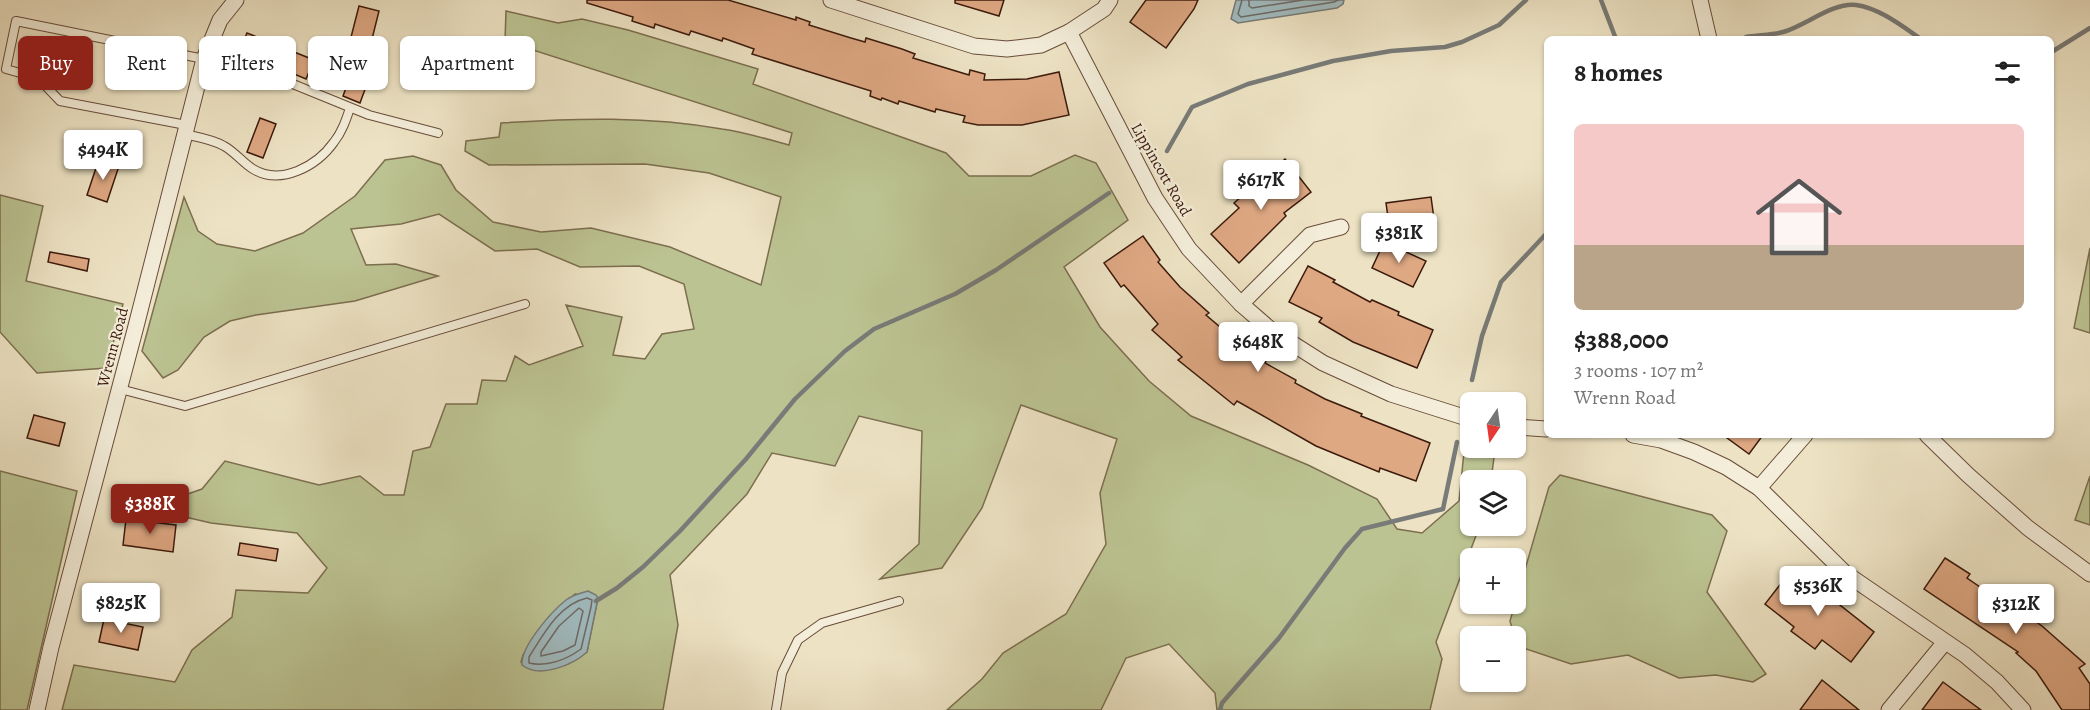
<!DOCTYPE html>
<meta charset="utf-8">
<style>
:root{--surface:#fff;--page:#f6f6f6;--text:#222;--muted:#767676;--line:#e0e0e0;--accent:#8f2418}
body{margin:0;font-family:Alegreya,serif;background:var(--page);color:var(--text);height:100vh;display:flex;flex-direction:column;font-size:22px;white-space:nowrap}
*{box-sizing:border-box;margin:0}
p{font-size:20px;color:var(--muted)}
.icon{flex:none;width:33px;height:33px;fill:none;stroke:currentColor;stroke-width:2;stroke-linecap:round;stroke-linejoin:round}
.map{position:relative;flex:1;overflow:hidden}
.details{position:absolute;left:1544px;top:36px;width:510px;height:402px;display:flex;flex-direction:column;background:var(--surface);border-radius:9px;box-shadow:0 2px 4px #0004}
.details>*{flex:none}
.guide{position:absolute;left:18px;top:36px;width:570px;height:54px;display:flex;gap:12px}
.needle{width:39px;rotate:193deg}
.controls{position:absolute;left:1460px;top:392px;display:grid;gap:12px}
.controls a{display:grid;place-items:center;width:66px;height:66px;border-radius:9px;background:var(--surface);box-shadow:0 2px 4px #0004;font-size:30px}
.price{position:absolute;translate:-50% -51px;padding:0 14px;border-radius:6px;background:#fff;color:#222;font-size:20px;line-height:39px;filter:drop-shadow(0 2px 3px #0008)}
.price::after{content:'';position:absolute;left:50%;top:36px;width:18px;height:14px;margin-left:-9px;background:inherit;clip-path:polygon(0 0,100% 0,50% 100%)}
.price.active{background:var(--accent);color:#fff}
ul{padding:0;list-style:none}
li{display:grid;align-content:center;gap:12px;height:318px;padding:0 30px}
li+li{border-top:2px solid var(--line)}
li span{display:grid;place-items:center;height:186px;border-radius:9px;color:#555}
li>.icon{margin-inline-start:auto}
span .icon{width:108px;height:108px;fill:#fffc;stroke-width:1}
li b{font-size:26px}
h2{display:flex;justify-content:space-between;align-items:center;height:72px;padding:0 30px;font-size:26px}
.pill{padding:0 21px;border-radius:9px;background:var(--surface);box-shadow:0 2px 4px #0004;font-size:21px;line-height:54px}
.pill.active{background:var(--accent);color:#fff}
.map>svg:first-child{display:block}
.green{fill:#bcc392;stroke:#7c6e4f;stroke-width:1.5;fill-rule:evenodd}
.water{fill:#a0bbc0;stroke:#787b78;stroke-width:1.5}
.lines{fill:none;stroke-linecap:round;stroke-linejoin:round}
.shore{stroke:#6e6a66;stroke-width:1.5}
.stream{stroke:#787b78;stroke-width:4.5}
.building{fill:#dea883;stroke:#3c1a0c;stroke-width:1.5}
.lane-casing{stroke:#684c3a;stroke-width:10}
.street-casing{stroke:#684c3a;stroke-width:17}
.lane{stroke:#f3edd9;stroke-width:8}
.street{stroke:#f3edd9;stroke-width:15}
.labels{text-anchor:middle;stroke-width:4.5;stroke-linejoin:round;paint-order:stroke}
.street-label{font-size:16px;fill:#3c1a0c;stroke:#f3edd9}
</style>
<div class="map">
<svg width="2090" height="710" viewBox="0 0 2090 710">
<rect width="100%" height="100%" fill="#ede3c4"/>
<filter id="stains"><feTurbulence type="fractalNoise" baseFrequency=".00333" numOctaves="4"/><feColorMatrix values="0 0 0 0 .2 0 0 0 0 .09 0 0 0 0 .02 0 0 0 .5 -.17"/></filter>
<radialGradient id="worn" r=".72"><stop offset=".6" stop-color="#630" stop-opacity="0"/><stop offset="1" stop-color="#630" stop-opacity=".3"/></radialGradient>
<g class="green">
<path d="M 506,11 L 558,23 L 582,19 L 628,30 L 758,69 L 753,84 L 946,153 L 969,176 L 1031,176 L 1075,155 L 1096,163 L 1128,220 L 1064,267 L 1100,327 L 1149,381 L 1191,416 L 1308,465 L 1377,499 L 1397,529 L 1422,533 L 1459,501 L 1464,452 L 1495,450 L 1491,480 L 1470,480 L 1470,525 L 1480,525 L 1436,642 L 1442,659 L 1430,710 L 1217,710 L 1215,693 L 1169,644 L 1126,658 L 1101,710 L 947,710 L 982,679 L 1003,653 L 1066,614 L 1106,544 L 1100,493 L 1117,439 L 1021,405 L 982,508 L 942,568 L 880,579 L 919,544 L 922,431 L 859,416 L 835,466 L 772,453 L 747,494 L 670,575 L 678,625 L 663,710 L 62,710 L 74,665 L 175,682 L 192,650 L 232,617 L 236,590 L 308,593 L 327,568 L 297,533 L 211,523 L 147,508 L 202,489 L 225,461 L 319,485 L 360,476 L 384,495 L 404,495 L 413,451 L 430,447 L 446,404 L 477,404 L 482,380 L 506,381 L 515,356 L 529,365 L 583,346 L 566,305 L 622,317 L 613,355 L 645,359 L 662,334 L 694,329 L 684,284 L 639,266 L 580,267 L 537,249 L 495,251 L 439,214 L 401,224 L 351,229 L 366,265 L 396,264 L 438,276 L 355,301 L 256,315 L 230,321 L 204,337 L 178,370 L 163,378 L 142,351 L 184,197 L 198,231 L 217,244 L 255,251 L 303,233 L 355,196 L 385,160 L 413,156 L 441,165 L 456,190 L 493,222 L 541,232 L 591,228 L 670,247 L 761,285 L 781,197 L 709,173 L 645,164 L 489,165 L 465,151 L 466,141 L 499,137 L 501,123 C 576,118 648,116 722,129 C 744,132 767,139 789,145 L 792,133 L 505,41 ZM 575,594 L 598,598 L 587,652 L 568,664 L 521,662 L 523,655 L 549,617 Z"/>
<polygon points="0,195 43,206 26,281 123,304 107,368 37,373 0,332"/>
<polygon points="2090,248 2090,333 2074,328"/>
<polygon points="0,471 77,491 27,710 0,710"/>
<polygon points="1560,475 1712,515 1727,531 1707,592 1766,674 1753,682 1716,675 1679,678 1628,655 1571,664 1517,646 1510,621 1549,487"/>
<polygon points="2090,476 2090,525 2075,520"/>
</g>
<g class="water">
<polygon points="1236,0 1344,0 1343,4 1337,8 1238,23 1231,19"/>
<path d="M 588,591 L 596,595 L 598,598 L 587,652 C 573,665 539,679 522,665 C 520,647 552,611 566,600 C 573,595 580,593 588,591 Z"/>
</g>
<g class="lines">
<g class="shore">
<polyline points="1242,0 1238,14 1241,17 1334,2 1338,0"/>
<polyline points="1249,0 1249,6 1252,8 1303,0"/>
<path d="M 587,598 L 592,600 L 591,607 L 581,649 C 566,660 547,667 529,663 L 529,657 C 543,635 559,604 587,598 Z"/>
<polygon points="579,608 583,611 575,645 563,651 541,656 541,652 559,626"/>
</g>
<g class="stream">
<polyline points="1601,0 1616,39"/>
<path d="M 1746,37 C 1758,35 1772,35 1783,32 C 1805,26 1833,2 1856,5 C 1879,8 1902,26 1921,39"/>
<polyline points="2050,53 2090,28"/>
<polyline points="1167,151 1192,107 1248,84 1333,61 1391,51 1445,47 1462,42 1499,25 1526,0"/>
<polyline points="1472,380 1482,336 1501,282 1546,234"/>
<polyline points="596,601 617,588 643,567 680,531 746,459 795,399 845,351 874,329 955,294 996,270 1109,193"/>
<polyline points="1220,710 1222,703 1279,638 1345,548 1362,529 1443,509 1457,442"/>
</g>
</g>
<g class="building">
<polygon points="587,0 728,0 796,20 796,17 810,22 809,25 851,38 865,42 866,38 902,49 915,54 913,58 969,75 970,70 985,74 984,80 1027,79 1059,72 1069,115 1022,125 978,125 963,122 965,116 936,109 935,112 899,101 898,104 882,98 881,100 870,96 871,91 752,54 754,49 723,38 722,41 691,31 689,35 655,24 654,28 632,21 633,17 587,3"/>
<polygon points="955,0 1004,0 999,16 955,3"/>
<polygon points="1146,0 1198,0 1194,9 1166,48 1130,22"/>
<polygon points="359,6 379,11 369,51 349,45"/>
<polygon points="247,33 314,60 306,79 239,51"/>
<polygon points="350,77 367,84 360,103 343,96"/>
<polygon points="260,118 276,124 263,158 247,152"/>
<polygon points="99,159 119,166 107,202 87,195"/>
<polygon points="1285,159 1311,192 1284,213 1286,216 1239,263 1211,234 1239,208 1234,203"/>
<polygon points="1431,197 1435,226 1390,232 1386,203"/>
<polygon points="1143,236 1160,260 1158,262 1180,287 1209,313 1206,315 1240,344 1241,343 1266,361 1265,363 1296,380 1295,383 1325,399 1362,414 1361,416 1430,443 1416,481 1380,468 1379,472 1316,446 1237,401 1234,405 1178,360 1182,357 1152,330 1158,324 1124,285 1121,287 1104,263"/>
<polygon points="1384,242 1426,261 1413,287 1372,268"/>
<polygon points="50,252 89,259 87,271 48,262"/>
<polygon points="1308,266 1335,280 1333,282 1370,302 1372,300 1399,312 1398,315 1433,330 1417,368 1353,342 1319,322 1322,318 1289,302"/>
<polygon points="34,415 65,423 59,446 27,438"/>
<polygon points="1723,435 1763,435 1749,454"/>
<polygon points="126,519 176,525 173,552 123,545"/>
<polygon points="240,543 278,549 276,561 238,555"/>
<polygon points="1945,558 1970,574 1967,578 2005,604 2007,601 2042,626 2085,664 2079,668 2090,684 2090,710 2062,710 2036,671 2016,653 2018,652 1924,589"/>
<polygon points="1793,568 1874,632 1851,662 1822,640 1815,649 1791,631 1794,627 1765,604"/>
<polygon points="104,619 143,627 138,650 99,642"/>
<polygon points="1822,680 1859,710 1800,710"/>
<polygon points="1943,682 1981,710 1922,710"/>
</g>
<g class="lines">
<g class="lane-casing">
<g id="lane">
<polyline points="206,53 283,80 369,115 438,133"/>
<polyline points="186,125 60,101 38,78 6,69 16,21 204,59"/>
<path d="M 184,134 C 197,137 212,139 224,146 C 235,152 243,163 253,169 C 281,186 317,166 334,142 C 342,132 346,120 350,108"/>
<polyline points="120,389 185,406 525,304"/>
<polyline points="776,710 782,673 798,640 822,623 899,601"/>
</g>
</g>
<g class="street-casing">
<g id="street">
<polyline points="831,0 974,46 1007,49 1041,45 1069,32 1104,9 1110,0"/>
<polyline points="1700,0 1709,39"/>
<polyline points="1069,32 1155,198 1189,249 1241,304 1271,330 1323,363 1391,394 1470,419"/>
<polyline points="1241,304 1310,235 1341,227"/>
<polyline points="1515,427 1546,429"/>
<polyline points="1633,435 1661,440 1694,452 1726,467 1759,488 1845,573 1965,655 1997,682 2023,710"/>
<polyline points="1927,435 1968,475 2028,528 2090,574"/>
<polyline points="1759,488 1805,435"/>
<polyline points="37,710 51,647 135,330 204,59 220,20 236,0"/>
<polyline points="1889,710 1945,642"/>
</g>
</g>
<use href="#lane" class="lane"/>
<use href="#street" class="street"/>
</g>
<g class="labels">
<g class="street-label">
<text transform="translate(1162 169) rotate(60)" y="6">Lippincott Road</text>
<text transform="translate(112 347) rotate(-75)" y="6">Wrenn Road</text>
</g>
</g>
<rect width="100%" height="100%" filter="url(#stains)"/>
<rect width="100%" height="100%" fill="url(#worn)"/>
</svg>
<div class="controls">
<a><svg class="needle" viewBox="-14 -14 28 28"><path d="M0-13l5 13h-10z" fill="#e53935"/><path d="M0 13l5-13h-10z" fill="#767676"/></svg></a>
<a><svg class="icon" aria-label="layers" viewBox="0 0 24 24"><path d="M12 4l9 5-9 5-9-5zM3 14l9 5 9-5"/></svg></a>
<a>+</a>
<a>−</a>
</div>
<b class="price" style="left:103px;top:181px">$494K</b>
<b class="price" style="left:1261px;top:211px">$617K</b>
<b class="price" style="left:1399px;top:264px">$381K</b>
<b class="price" style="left:1258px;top:373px">$648K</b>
<b class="price active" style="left:150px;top:535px">$388K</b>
<b class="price" style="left:1818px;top:617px">$536K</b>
<b class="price" style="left:121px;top:634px">$825K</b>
<b class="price" style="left:2016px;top:635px">$312K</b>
<div class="guide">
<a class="pill active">Buy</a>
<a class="pill">Rent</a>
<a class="pill">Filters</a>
<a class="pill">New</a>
<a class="pill">Apartment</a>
</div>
<section class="details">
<h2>8 homes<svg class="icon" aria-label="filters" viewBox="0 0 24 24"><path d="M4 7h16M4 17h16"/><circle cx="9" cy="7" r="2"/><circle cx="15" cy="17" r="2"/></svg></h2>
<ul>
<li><span style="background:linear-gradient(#f6c9c9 65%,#b9a48a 0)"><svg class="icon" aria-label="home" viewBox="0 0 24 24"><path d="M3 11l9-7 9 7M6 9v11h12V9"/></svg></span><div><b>$388,000</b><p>3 rooms · 107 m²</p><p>Wrenn Road</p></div></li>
</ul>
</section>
</div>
